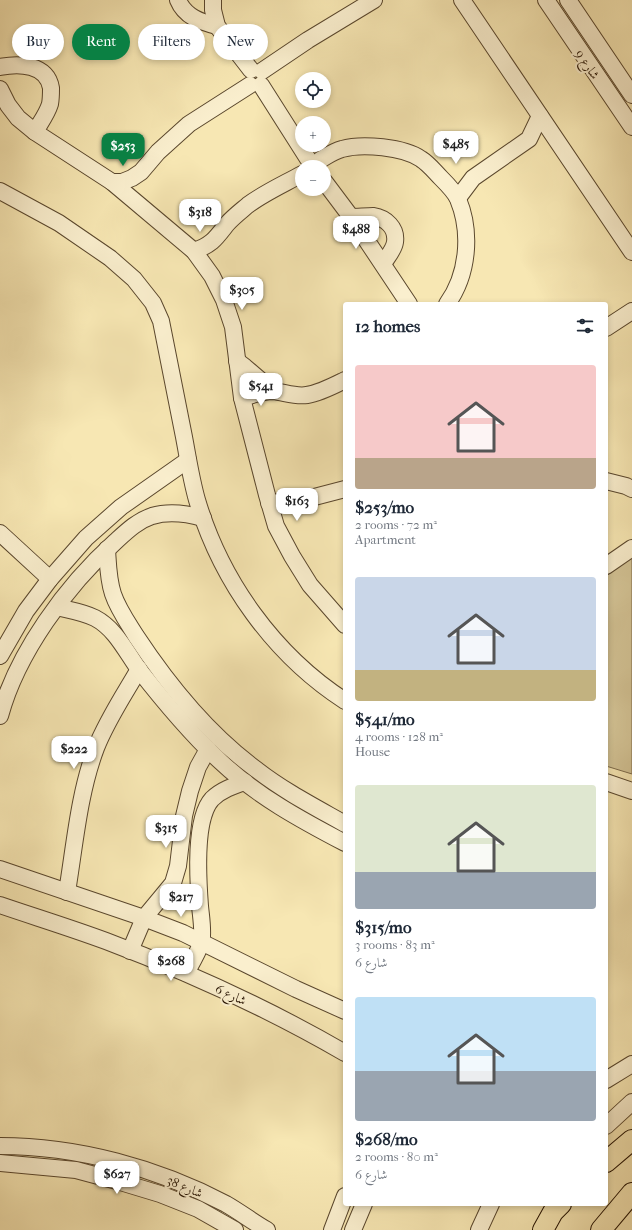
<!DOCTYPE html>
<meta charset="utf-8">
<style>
:root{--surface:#fff;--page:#f2f2f3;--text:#1f2937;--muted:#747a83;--accent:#0b8043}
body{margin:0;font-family:"IM FELL French Canon",Amiri,serif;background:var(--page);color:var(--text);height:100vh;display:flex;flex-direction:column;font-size:15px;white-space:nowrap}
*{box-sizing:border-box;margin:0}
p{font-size:13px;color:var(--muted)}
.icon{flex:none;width:22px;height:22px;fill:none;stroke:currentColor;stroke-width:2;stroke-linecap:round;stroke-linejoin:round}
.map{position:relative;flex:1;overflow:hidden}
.drawer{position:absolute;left:343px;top:302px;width:265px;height:904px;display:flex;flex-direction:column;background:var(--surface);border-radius:4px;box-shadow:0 2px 6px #0003}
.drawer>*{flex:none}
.banner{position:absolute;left:12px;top:24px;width:271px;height:36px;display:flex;gap:8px}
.fabs{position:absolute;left:295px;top:72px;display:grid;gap:8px}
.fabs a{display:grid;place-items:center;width:36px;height:36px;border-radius:50%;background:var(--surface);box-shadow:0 2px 6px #0003;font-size:20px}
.price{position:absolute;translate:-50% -34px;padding:0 9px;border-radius:8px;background:#fff;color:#222;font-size:13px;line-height:26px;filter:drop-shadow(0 1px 2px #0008)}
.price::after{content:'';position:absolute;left:50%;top:24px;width:12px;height:9px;margin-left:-6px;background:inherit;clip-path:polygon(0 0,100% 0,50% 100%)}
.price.current{background:var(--accent);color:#fff}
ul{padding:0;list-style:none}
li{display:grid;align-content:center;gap:8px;height:212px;padding:0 12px}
li span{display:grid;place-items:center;height:124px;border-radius:4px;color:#555}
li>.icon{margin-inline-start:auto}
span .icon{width:72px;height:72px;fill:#fffc;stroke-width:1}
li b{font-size:17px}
h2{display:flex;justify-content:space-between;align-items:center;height:48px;padding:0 12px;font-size:17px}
.tag{padding:0 14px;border-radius:18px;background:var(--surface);box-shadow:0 2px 6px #0003;font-size:14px;line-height:36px}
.tag.current{background:var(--accent);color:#fff}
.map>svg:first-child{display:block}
.green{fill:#d3c395;stroke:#7c6a4a}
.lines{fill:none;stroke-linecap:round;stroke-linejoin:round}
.minor-casing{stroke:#5a472d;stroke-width:18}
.major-casing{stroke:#251200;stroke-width:22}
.minor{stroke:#faefce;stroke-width:16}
.major{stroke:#f7e7b3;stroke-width:20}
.labels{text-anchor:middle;stroke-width:4;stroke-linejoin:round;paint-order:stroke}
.street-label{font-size:13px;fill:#251200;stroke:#faefce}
</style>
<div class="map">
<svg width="632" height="1230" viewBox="0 0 632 1230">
<rect width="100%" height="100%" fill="#f7e7b3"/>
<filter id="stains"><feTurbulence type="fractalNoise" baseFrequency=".005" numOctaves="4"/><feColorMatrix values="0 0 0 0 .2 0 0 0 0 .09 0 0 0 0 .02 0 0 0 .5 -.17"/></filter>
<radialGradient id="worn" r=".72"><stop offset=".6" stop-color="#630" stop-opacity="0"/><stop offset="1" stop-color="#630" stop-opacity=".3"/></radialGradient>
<polygon class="green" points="632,557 632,774 606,766 606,576"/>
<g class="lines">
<g class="minor-casing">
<g id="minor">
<path d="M 178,0 C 185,17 201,22 217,26"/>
<polyline points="213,0 213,10 217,26 251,70"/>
<polyline points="462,0 632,252"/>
<polyline points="546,0 632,127"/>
<polyline points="568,0 632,95"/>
<path d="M 0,67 C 19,63 47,64 51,88 C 51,93 51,99 50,104 C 47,114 40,123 35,132"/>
<polyline points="262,71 308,40 374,0"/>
<polyline points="261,85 308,159"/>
<polyline points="0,89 8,105 18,118 35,132 112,182 194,251 212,276 224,300 233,327 242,398 267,495 276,526 292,556 310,585 345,625"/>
<path d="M 320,160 C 327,156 334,151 342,149 C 362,143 404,147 421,159 C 429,164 435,172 441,178 C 447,184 455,192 458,199 C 472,233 468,275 447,304"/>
<polyline points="324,181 351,217 409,304"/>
<polyline points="112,182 122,182 132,178 141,172 158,152 189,124 250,85"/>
<path d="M 0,191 L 59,223 L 110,258 L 134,279 L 153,303 L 161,321 C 169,360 176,398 184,437 C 188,458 191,479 197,500 C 221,581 274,655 345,701"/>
<polyline points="458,198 473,178 529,139 540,116"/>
<path d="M 351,217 C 358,217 366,216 373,216 C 386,218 397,228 395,242 C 394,250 387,257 383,264"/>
<path d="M 194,251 C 212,245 216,238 227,224 C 233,217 241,211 248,205 C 264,193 284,184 302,174"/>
<polyline points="606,328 632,311"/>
<polyline points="237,361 245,367 273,391"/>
<path d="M 242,398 C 252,395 263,391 273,391 C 284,392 295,397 307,395 C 320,393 333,386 345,380"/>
<polyline points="606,481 626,486 632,489"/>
<polyline points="269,503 299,501 345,489"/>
<polyline points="0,533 50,579"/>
<path d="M 107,549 C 108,564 108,579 113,594 C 118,609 128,623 136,636 C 169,686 209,735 257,770 C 284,791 315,807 345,824"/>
<polyline points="606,566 632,548"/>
<path d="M 57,607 C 69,610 83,612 95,618 C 116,629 126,652 140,671 C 165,703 191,734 221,762 C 257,796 301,820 345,843"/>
<polyline points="0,656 26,611 50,579 86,538 121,507 188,460"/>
<path d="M 0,716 C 17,653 67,585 115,542 C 126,532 137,521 152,516 C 169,511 185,513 203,518"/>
<polyline points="606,782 632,791"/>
<polyline points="0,869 144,918 183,933 296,989 345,1011"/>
<path d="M 67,892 C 75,843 79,793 96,748 C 107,720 124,695 139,669"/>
<path d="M 0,905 C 35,917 71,928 106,941 C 188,972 269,1009 345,1053"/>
<polyline points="130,951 144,918 173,883 178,866 184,816 190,791 198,767 208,749"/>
<path d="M 186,973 C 191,964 198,953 201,943 C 204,934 201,917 200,906 C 198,880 194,819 212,799 C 221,790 233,786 245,782"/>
<polyline points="606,1080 632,1064"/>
<polyline points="606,1126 632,1102"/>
<path d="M 0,1146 C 77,1146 158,1168 226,1204 C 240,1212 253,1222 267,1230"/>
<polyline points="0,1163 76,1170 117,1181 160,1194 198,1209 235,1230"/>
<polyline points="332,1230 345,1196"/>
<polyline points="353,1230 364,1204"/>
<polyline points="479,1230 491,1204"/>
</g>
</g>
<g class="major-casing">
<g id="major">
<polyline points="606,1162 632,1140"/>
<polyline points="543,1230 553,1212 561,1204"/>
<polyline points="601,1230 632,1193"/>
</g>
</g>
<use href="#minor" class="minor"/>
<use href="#major" class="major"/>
</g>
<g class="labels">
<g class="street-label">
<text transform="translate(588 64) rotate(56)" y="5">شارع 9</text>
<text transform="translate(231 994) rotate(25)" y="5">شارع 6</text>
<text transform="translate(185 1186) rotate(23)" y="5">شارع 38</text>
</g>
</g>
<rect width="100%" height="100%" filter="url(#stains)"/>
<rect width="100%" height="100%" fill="url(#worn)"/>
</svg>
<div class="fabs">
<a><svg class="icon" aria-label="locate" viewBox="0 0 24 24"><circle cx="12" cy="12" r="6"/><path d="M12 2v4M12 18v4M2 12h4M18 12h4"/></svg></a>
<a>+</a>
<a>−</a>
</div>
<b class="price" style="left:456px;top:165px">$485</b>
<b class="price current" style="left:123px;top:167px">$253</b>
<b class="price" style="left:200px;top:233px">$318</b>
<b class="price" style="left:356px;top:250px">$488</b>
<b class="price" style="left:242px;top:311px">$305</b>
<b class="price" style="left:261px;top:407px">$541</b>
<b class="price" style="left:297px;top:522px">$163</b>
<b class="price" style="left:74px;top:770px">$222</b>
<b class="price" style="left:166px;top:849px">$315</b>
<b class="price" style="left:181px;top:918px">$217</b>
<b class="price" style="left:171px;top:982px">$268</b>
<b class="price" style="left:117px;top:1195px">$627</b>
<div class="banner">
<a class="tag">Buy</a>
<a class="tag current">Rent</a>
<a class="tag">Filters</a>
<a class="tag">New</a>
</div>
<section class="drawer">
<h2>12 homes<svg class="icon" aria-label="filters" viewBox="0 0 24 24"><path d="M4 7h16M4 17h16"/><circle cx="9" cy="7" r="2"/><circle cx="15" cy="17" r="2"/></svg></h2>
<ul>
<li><span style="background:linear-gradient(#f6c9c9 75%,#b9a48a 0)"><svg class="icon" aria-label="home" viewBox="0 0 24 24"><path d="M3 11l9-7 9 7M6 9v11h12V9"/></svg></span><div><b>$253/mo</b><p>2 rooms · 72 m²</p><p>Apartment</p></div></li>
<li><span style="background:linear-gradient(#c9d6e8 75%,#c2b280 0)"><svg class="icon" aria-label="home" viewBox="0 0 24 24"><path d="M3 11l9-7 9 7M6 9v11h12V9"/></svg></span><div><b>$541/mo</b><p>4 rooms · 128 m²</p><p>House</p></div></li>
<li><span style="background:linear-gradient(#dfe7d0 70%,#9aa5b1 0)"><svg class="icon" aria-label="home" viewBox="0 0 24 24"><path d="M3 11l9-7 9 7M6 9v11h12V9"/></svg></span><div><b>$315/mo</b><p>3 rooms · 83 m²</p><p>شارع 6</p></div></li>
<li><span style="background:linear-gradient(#bfe0f5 60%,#9aa5b1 0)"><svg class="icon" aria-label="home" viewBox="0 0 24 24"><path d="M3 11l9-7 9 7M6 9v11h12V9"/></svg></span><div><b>$268/mo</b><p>2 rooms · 80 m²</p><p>شارع 6</p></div></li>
</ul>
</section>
</div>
